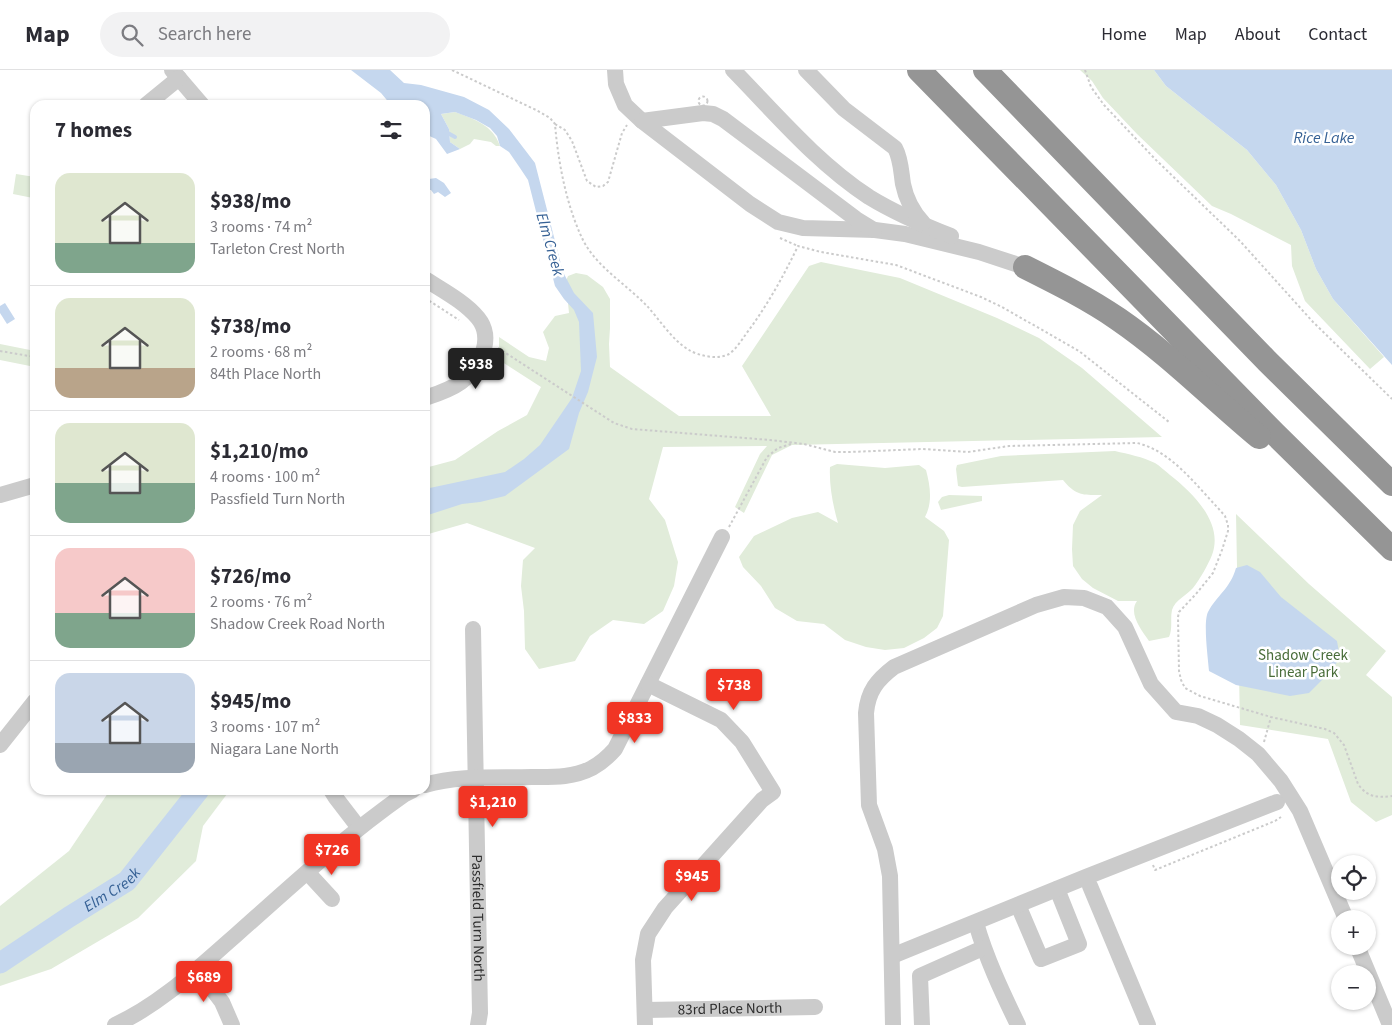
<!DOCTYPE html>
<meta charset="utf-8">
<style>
:root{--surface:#fff;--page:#f2f2f3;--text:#2b2b33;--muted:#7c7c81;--line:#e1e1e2;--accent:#f13524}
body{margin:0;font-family:"Source Sans 3",sans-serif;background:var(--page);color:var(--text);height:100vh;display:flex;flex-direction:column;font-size:19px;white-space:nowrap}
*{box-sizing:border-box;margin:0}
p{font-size:16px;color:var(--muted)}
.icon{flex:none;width:28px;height:28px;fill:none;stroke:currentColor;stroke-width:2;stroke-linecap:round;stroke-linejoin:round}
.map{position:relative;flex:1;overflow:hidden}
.sheet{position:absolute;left:30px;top:30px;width:400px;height:695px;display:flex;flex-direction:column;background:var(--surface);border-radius:15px;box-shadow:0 1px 4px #0004}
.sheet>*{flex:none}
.tools{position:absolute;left:1331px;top:785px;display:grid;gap:10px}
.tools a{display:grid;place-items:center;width:45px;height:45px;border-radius:50%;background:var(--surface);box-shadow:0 1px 4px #0004;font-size:25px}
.price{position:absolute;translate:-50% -42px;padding:0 11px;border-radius:5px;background:var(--accent);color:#fff;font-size:16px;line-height:32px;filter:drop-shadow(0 1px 2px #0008)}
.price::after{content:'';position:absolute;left:50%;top:30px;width:15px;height:11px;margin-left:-8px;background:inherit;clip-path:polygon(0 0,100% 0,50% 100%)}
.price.current{background:#222;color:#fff}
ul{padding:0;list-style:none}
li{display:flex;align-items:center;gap:15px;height:125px;padding:0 25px}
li+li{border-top:1px solid var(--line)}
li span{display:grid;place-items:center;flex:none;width:140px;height:100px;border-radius:15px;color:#555}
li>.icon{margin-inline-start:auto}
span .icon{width:60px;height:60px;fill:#fffc;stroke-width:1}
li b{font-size:21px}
h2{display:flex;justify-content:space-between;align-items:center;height:60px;padding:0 25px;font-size:21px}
header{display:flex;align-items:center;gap:30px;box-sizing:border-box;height:70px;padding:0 25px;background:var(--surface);border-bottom:1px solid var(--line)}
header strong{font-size:24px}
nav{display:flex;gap:28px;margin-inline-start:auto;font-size:18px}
.search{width:350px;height:45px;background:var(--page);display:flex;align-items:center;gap:12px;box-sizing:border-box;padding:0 18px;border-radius:28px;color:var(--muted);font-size:19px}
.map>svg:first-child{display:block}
.green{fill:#e1ecda}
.water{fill:#c5d7ee}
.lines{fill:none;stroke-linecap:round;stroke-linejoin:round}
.stream{stroke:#c5d7ee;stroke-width:4}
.river{stroke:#c5d7ee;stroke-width:21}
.path{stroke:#cbcbcb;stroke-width:2;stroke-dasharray:2.5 2.5;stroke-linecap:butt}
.minor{stroke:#cbcbcb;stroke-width:16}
.highway{stroke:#959595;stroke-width:24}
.labels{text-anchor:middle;stroke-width:5;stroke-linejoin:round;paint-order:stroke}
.park-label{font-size:15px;fill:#486c38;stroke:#fff}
.street-label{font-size:15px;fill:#2e2e2e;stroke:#fff}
.water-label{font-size:16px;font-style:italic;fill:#366195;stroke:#fff}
</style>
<header>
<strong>Map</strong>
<div class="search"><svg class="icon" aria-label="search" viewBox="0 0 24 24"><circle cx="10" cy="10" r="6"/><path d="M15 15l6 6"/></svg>Search here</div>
<nav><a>Home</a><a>Map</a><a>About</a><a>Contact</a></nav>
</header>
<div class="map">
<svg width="1392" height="955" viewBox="0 0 1392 955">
<rect width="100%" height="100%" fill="#fff"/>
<g class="green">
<polygon points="1080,0 1154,0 1166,16 1247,80 1276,115 1301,160 1316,199 1333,229 1384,287 1370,299 1305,231 1292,196 1291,175 1231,144 1212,136 1137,64 1103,28 1092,11"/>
<path d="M 455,42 C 474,49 493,55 500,76 L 496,76 L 491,72 L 474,69 L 470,74 L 460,79 L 450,72 L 449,59 L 441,44 Z"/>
<polygon points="16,104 35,107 33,128 13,124"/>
<polygon points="821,192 900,208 997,248 1039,268 1082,298 1162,367 792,375 772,385 744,443 735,437 760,384 767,376 663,377 649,429 665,450 678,492 674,516 663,541 644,554 613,550 590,566 575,591 539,599 525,579 524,541 521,516 523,490 535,478 467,453 425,465 425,398 455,390 498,361 527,345 541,317 499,290 499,267 529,287 546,291 549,278 543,262 555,246 569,243 568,233 562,220 568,206 576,203 587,205 603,217 610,229 610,258 609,274 610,297 679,346 771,346 742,296 809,196"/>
<polygon points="0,274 35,281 35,297 0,290"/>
<path d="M 1115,381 C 1128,384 1143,387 1155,393 C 1160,396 1165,401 1170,405 C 1193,423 1224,453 1212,485 C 1208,495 1200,509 1193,518 C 1187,525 1175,530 1172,540 C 1170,549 1173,558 1169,567 L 1149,571 C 1141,560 1128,543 1137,531 L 1118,531 L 1093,518 L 1082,509 L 1073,496 L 1072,479 L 1073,455 L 1080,441 L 1102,425 C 1083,425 1076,426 1063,410 L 962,417 L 958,416 L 956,399 L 957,395 L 1001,386 Z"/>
<path d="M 837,394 L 885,398 L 919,395 L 926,400 C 930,415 933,432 925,447 L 944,461 L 949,470 L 943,546 L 937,558 L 924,568 L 904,578 L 885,580 L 866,577 L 845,570 L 824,554 L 797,551 L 775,538 L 761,516 L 743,497 L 739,487 L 754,466 L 792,448 L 818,442 L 838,453 C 833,436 829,415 830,397 Z"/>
<polygon points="949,425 982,426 982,431 941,440 938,432 942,427"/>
<polygon points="1236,444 1309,514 1386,581 1366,605 1392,627 1392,745 1376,752 1351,732 1328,669 1240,655"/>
<polygon points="110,720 230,720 203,756 196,791 138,848 51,899 0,916 0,836 69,781"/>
</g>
<g class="water">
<polygon points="351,0 390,0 404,13 421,15 464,27 489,40 509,59 535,93 563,202 574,223 593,243 597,287 588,322 579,343 569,379 505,426 480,432 462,434 425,446 425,419 505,402 524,389 540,375 572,328 581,301 579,252 574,240 564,229 555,216 528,110 520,98 509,82 500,76 497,66 490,58 476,50 455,42 441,44 449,59 450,72 460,79 447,84 436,69 425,64 425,35 391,35 381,23"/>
<polygon points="1154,0 1392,0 1392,295 1333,229 1316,199 1301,160 1276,115 1247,80 1166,16"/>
<polygon points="436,108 444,113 451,123 445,127 438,122 434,124 431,120 428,120 426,115 428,114 429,109"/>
<polygon points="5,233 15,249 7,254 0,243 0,236"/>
<path d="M 1247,495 L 1260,502 L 1281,527 L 1337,571 L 1340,588 L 1330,602 L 1309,623 L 1290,626 L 1236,615 L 1209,601 C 1208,588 1203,552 1208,542 C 1217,525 1230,519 1236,498 Z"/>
</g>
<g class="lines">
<polyline class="stream" points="446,62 455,67"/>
<path class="river" id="s1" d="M 0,893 L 69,847 L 127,811 L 199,720"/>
<g class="path">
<path d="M 452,0 L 536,40 L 550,48 L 555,54 C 558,91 566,134 582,168 C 595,196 626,214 647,236 C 659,249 673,271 689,280 C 699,286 718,290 729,284 C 736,279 741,271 746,264 C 767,236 783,207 798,176 L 821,182 L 896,195 L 981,227 L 1002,237 L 1079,281 L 1169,352"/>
<polyline points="1085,0 1091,17 1104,35 1156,90 1240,171 1313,252 1392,329"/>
<circle cx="703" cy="31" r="4.5"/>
<polyline points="555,54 565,60 572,71 587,111 596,117 603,116 608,112 622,63 627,55"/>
<polyline points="780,168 798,176"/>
<polyline points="425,228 459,250"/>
<path d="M 498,278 L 614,353 L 632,359 L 770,370 L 804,374 L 835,382 L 850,382 L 923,379 L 968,382 L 1009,376 L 1137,373 C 1171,381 1195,414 1218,438 L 1225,446 L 1228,455 L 1228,461 L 1222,480 L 1213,503 L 1196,524 L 1179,542 L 1178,547 L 1179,601 L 1181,610 L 1185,618 L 1200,626 L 1271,647 L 1325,659 L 1334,663 L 1344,675 L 1358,714 C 1367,727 1377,728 1392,726"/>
<polyline points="0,281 35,287"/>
<polyline points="729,457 767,387 778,378 791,374"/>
<polyline points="1264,672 1271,647"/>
<polyline points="1153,795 1155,800 1275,751 1281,747"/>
</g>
<g class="minor">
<polyline points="172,0 202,35"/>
<polyline points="615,0 616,14 625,35 642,51 750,134 778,152 803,158 875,160 905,164 979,182 1025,197"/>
<path d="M 733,0 C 776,44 817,93 869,127 C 895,143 923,155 951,166"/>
<path d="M 806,0 L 844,39 L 895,78 C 901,89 901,101 903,114 C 906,129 912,141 923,153"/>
<polyline points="146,35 179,8"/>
<polyline points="642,51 703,43 713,44 723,49 856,149 874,160"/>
<path d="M 425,209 C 442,220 465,232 478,248 C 495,269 479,299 461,312 C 450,320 437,324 425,328"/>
<polyline points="0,425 35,415"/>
<path id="s2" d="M 473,559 L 480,943 L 478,955"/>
<polyline points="0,675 35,631"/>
<path d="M 425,715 C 459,705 497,708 532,707 C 552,707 573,708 592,698 C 601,693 608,687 615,679 L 722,467"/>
<polyline points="331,720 336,728 359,758"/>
<polyline points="308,803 332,829"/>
<polyline points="1090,816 1148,955"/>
<polyline points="1018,835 1041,889 1079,874 1057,819"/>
<path d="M 976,853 C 986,888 1002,922 1018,955"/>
<polyline points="1357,876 1390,955"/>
<polyline points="892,886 1086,807 1277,732"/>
<polyline points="197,899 222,932 232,955"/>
<path id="s3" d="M 645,940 L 815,937"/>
<path d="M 115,955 C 161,934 198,898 236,865 C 291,816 345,766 405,724 L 413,720"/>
<polyline points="645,955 643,890 648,864 665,838 762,730 773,722 742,672 721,650 648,614"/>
<path d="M 893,955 L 890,806 L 885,779 L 869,735 L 866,643 C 868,621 877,610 894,597 L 1036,535 L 1064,527 L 1084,528 L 1107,537 L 1125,557 L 1151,614 L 1176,642 L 1198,646 L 1217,655 L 1239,669 L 1258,684 L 1281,711 L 1300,741 L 1346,849"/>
<polyline points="922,955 920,906 983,878"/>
</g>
<g class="highway">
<polyline points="919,0 1274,363 1392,479"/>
<polyline points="985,0 1267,291 1392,414"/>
<path d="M 1025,197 C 1057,213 1089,229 1118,249 C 1169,284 1212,328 1259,367"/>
</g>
</g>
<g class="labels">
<g class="park-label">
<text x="1303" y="590">Shadow Creek<tspan x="1303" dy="17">Linear Park</tspan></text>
</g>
<g class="street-label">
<text dy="5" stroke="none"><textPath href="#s2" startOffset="289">Passfield Turn North</textPath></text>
<text dy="5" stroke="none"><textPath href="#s3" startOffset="85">83rd Place North</textPath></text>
</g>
<g class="water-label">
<text x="1324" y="73">Rice Lake</text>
<text transform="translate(551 174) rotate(74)" y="6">Elm Creek</text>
<text dy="6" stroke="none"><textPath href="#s1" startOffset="134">Elm Creek</textPath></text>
</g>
</g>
</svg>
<div class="tools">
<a><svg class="icon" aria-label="locate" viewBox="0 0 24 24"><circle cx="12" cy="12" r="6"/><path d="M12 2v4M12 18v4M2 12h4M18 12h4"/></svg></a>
<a>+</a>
<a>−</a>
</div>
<b class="price current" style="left:476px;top:320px">$938</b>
<b class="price" style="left:734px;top:641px">$738</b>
<b class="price" style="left:635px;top:674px">$833</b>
<b class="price" style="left:493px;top:758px">$1,210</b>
<b class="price" style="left:332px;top:806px">$726</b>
<b class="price" style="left:692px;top:832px">$945</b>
<b class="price" style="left:204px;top:933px">$689</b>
<section class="sheet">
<h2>7 homes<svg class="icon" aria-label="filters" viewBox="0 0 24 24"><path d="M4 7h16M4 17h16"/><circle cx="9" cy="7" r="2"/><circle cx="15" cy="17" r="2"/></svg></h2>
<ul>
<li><span style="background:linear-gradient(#dfe7d0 70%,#7fa58c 0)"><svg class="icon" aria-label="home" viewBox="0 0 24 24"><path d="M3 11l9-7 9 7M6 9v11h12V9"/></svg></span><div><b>$938/mo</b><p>3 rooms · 74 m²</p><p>Tarleton Crest North</p></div></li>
<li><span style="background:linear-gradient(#dfe7d0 70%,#b9a48a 0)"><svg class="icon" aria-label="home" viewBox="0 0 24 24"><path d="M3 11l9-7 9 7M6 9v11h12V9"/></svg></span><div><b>$738/mo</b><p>2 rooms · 68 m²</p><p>84th Place North</p></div></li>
<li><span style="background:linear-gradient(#dfe7d0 60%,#7fa58c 0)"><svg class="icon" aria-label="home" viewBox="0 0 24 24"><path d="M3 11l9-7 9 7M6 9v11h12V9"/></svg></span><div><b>$1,210/mo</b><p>4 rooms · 100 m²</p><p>Passfield Turn North</p></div></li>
<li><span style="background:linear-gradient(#f6c9c9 65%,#7fa58c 0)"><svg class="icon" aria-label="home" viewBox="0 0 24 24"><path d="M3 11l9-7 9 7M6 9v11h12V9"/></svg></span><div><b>$726/mo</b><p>2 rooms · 76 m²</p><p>Shadow Creek Road North</p></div></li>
<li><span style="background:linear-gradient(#c9d6e8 70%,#9aa5b1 0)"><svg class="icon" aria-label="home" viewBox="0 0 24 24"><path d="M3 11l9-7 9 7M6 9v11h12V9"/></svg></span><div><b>$945/mo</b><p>3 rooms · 107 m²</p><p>Niagara Lane North</p></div></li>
</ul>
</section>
</div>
